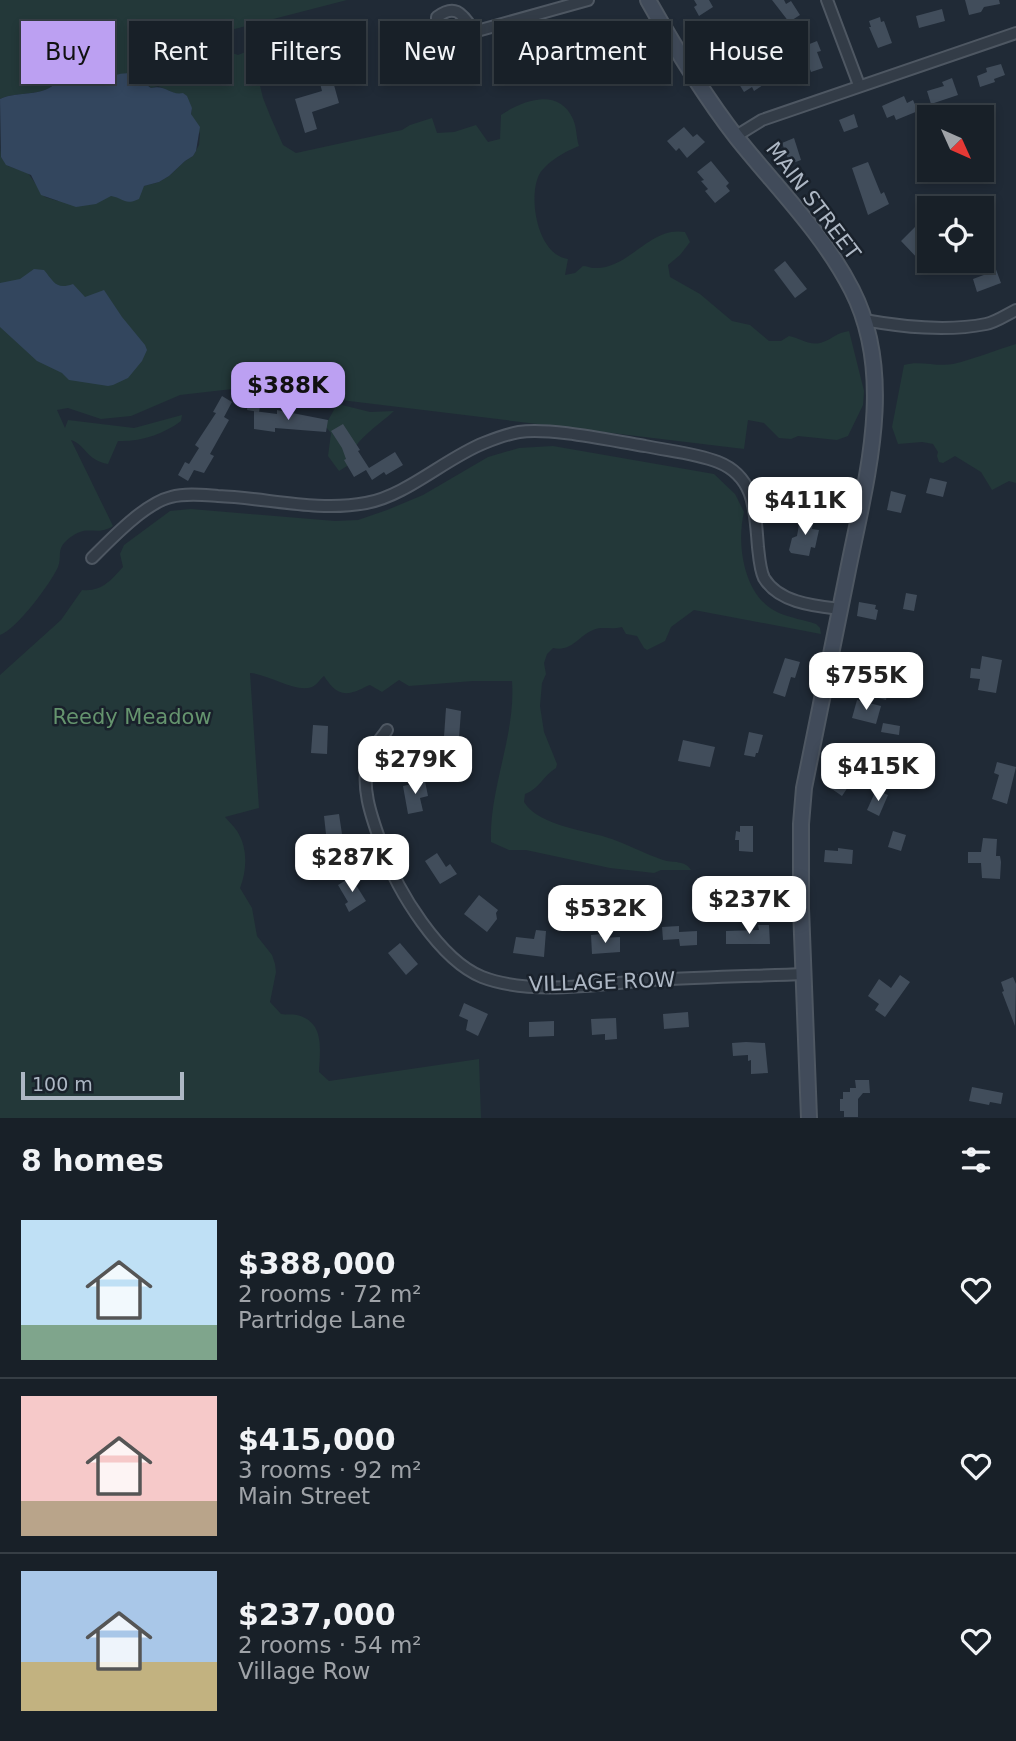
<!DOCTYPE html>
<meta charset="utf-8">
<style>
:root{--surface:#182028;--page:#252d34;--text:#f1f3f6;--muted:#9fa3a8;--line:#363e45;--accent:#bca0f2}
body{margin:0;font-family:"DejaVu Sans",sans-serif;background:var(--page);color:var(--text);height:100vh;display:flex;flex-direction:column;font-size:26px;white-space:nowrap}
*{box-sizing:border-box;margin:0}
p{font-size:23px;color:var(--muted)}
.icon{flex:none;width:38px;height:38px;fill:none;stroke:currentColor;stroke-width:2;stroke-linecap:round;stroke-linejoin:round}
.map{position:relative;height:1118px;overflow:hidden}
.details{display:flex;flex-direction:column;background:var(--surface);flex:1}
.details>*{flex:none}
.hud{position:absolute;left:21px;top:21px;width:975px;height:63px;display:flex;gap:14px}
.needle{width:46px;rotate:135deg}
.buttons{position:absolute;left:917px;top:105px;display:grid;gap:14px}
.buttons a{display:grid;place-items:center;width:77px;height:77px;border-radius:0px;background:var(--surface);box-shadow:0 4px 10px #0003,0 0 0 2px var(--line);font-size:35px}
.scale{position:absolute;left:21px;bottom:18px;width:163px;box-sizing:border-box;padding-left:7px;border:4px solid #adb7c4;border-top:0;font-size:19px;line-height:24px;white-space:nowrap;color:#adb7c4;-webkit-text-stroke:5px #19212b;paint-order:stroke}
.price{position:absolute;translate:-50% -60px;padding:0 16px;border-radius:14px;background:#fff;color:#222;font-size:23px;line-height:46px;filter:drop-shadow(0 2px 4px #0008)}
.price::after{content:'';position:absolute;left:50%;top:42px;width:21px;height:16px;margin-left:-10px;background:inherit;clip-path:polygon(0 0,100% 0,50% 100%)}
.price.current{background:var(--accent);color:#111}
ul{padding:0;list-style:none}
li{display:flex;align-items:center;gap:21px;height:175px;padding:0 21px}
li+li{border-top:2px solid var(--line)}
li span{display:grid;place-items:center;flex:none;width:196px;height:140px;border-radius:0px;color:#555}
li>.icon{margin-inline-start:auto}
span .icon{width:84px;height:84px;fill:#fffc;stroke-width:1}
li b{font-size:30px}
h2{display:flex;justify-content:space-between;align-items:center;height:84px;padding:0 21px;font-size:30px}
.chip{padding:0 24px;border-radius:0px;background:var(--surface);box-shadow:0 4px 10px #0003,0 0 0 2px var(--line);font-size:24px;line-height:63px}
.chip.current{background:var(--accent);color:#111}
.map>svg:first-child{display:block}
.green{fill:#233839}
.water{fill:#33465e}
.building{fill:#414d5b}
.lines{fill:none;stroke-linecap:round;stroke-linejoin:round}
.street-casing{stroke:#4e5762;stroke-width:14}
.secondary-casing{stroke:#4e5762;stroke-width:18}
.street{stroke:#333c47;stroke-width:10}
.secondary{stroke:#414b5a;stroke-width:14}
.labels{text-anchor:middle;stroke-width:5;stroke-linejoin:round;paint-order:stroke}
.street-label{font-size:21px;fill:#adb7c4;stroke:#19212b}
.park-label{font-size:21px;fill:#65946e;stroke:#19212b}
</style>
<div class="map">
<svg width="1016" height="1118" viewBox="0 0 1016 1118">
<rect width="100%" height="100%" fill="#202a36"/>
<g class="green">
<path d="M 0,0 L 347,0 L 219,33 L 232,53 L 238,55 L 248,51 L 252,53 L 263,98 L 271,118 L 283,145 L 296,153 L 402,130 L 410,125 L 432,118 L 437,133 L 454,132 L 476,125 L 488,142 L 500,139 L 501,115 C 523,100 559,87 573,119 C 577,128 576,137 579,146 C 566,151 546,162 539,175 C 528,197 537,255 568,259 L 565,275 L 575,273 L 583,266 C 587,266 590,268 594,268 C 629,270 649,226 685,232 L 690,242 L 680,255 L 668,265 L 670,277 L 700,294 L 732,321 L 750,325 L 769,341 L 781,341 L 789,336 C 800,338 810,347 823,342 C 834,338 836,333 849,331 L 864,391 L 863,405 L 848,436 L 837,440 L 798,436 L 791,439 L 779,438 L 764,423 L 748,420 L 744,449 L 241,388 L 180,395 L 131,416 L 101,419 L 68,408 L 57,410 L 65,428 L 68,420 L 134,428 L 182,415 L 181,421 C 164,434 140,442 118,441 L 108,464 C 86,460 86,445 71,440 L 113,526 C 94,538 87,521 65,542 C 57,550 62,557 58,567 C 51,583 16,630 0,635 L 0,146 L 1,157 L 8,166 L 28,173 L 45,197 L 58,201 L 144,186 L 159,182 L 169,176 L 185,161 L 193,156 L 199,145 L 200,134 L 191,114 L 192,108 L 179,95 L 158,86 L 151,88 L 139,76 C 119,74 98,81 84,67 L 60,76 C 50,99 19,90 0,99 Z"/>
<path d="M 1016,344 L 1016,483 L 1009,481 L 992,490 L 981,472 L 955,456 L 943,463 L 939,462 L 937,456 L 938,452 L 933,444 L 922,442 L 898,444 L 892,427 L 904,365 C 919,360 937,367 953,364 C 975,359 995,350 1016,344 Z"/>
<path d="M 342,405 L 370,412 L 394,411 C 377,427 351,441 347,466 L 339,471 L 328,456 L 331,433 L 325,426 L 336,406 Z"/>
<path d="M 553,446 L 714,474 L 735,494 L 744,512 C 736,545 744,598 779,613 C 791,618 804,620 816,624 L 820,628 L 821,634 L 694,610 L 671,627 L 665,641 L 647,650 L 644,648 L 637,636 L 626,634 L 622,627 C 612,630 602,626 593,630 C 577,637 572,652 553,648 L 547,654 L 544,663 L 546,674 L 542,683 L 540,706 L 544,732 L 557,764 L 556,768 C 544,775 539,789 525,794 L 524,802 C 540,827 587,830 612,839 C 629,845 645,854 663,860 C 673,863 685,860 691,870 L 661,870 L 654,873 L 610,868 L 526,850 L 509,850 L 491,842 C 489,788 516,735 512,681 L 473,681 L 409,686 L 399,680 L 382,692 L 370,685 C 364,687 359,691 353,692 C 338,697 330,685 324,676 C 320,679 317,685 312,687 C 295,693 268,674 250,673 L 259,808 L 225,817 C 229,822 234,826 237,831 C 248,848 247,870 240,888 L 252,908 L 257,936 L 272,955 L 275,964 L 276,972 L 270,1002 L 281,1014 C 287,1015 292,1014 297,1015 C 325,1022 320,1049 319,1072 L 329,1081 L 479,1059 L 481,1118 L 0,1118 L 0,675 L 61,620 L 82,590 C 102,592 111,580 123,567 L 120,554 L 124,545 L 170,511 L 191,509 L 335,521 L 358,520 L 387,510 L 423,495 L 488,457 L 519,448 Z"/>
</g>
<g class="water">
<path d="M 72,54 C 81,60 85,73 96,76 C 111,80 125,67 139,77 C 144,80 146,85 151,88 C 166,84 171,96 183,93 L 187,96 L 192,108 L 191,114 L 200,127 L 196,151 L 193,156 L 185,161 L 169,176 L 159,182 L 144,186 L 139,199 C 124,206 124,198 111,196 L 96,204 L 76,207 L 41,195 L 31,175 L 6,165 L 1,157 L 0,99 C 19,90 50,99 60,76 L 57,67 L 58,61 Z"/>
<path d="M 34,269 L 44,270 C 54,282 56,290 73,284 L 85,297 L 104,290 L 122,317 L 145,345 L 147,350 L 142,361 L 128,378 L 113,385 L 108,386 L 69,380 L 62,373 L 37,361 L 0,327 L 0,283 L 20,279 Z"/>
</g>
<g class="building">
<polygon points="694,0 709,0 713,7 699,16 694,7 697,5"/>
<polygon points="772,0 784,0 786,4 791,1 800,15 789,22"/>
<polygon points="965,0 999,0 1000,4 984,7 981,12 969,15"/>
<polygon points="942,9 945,21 919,28 916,16"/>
<polygon points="880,17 881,22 884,21 892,43 878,48 869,27 871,27 869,21"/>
<polygon points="725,24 737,43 734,45 737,49 725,57 712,32"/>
<polygon points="591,29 606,60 604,61 607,68 593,74 590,66 587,68 583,57 586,56 577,35"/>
<polygon points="817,41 821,51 817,52 823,68 811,72 802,47"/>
<polygon points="324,46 338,84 334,85 339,103 312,112 317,129 305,133 295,99 322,91 311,49"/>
<polygon points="459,59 464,77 448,81 443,62"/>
<polygon points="1001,64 1005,75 994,79 995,82 980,87 977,76 987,72 986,68"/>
<polygon points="752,65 763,85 754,91 752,87 744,92 734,76"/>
<polygon points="952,78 958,95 931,104 927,91 944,86 942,82"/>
<polygon points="904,96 907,103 913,100 918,111 896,120 894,115 887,118 882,106"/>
<polygon points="854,114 858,127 844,132 839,120"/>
<polygon points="684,127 693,137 697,134 705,142 687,158 679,148 676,151 667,141"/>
<polygon points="794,138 801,160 790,164 782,143"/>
<polygon points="711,161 729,183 726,186 730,191 715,203 705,191 708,189 701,181 704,180 697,172"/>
<polygon points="868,162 881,194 884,192 889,204 868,215 852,168"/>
<polygon points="915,227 923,236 929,229 929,251 920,261 901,241"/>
<polygon points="785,261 807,289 795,298 774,270"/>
<polygon points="994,264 1001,283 977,292 973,279 989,273 987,267"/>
<polygon points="249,394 262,396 259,412 247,410"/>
<polygon points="222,396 232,402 224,417 229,420 210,454 214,456 204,473 194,470 188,481 178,475 185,462 189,464 199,448 195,445 216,413 213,412"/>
<polygon points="277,410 328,420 326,432 275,428 275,432 254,429 254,411 277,414"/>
<polygon points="343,424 360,450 358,451 369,468 395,452 403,465 386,475 384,472 372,480 366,470 354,477 344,460 346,459 342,448 331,431"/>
<polygon points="930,478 947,482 943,497 926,493"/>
<polygon points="891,491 906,495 901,513 887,510"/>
<polygon points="801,513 814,516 812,529 819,530 815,548 811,547 809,556 791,553 789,550 792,538 797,536"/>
<polygon points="906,593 917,595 914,611 903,609"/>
<polygon points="859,602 876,605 875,609 878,610 876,620 857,616"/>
<polygon points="982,656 1002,660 996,693 978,690 980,679 970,678 971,668 980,669"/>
<polygon points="785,658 800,662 795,678 791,677 785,697 773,693"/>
<polygon points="880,678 890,681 886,700 875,697"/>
<polygon points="857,700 881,706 876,724 852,718"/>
<polygon points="446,708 461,711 459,738 444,737"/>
<polygon points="883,723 900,726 899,735 881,732"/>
<polygon points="313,725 328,726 327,754 311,753"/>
<polygon points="749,732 763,735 758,753 756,753 755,757 744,755"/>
<polygon points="683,740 715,747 710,767 678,761"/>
<polygon points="997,762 1016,767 1007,804 992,799 999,775 994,773"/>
<polygon points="846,768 856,775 842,796 829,787 841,769 844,771"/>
<polygon points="425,781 428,796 420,798 423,811 408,814 403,786"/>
<polygon points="876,790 888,795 879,816 867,810"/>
<polygon points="339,814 343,841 327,843 324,816"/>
<polygon points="740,826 753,826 753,852 739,851 739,840 735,840 736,831 740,832"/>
<polygon points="893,831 906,835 901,851 888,847"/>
<polygon points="983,838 997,839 996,856 1000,856 1001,862 1000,879 982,878 981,863 968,863 968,852 981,852"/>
<polygon points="838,848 853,850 852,864 824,862 825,850 838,851"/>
<polygon points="437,853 446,867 450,864 457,874 440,884 425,861"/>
<polygon points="351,877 366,901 349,912 345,904 348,902 338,885"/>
<polygon points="479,895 498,910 496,913 497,919 487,932 464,914"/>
<polygon points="758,925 769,925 770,944 726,944 726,931 759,930"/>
<polygon points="679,926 679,932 697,931 697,945 680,946 679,939 663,940 662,927"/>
<polygon points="536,930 546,931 544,957 513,953 516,937 534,939"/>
<polygon points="601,934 601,938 620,937 620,952 592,954 591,935"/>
<polygon points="400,943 418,964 406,975 388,953"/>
<polygon points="900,975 910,982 885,1017 875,1010 879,1004 868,996 879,979 891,988"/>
<polygon points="1013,977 1016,984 1015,1026 1002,992 1004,991 1001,982"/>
<polygon points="464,1003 488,1014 478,1036 466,1030 468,1020 459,1016"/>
<polygon points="688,1012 689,1027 664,1029 663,1014"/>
<polygon points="616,1018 617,1039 605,1040 605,1034 592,1035 591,1019"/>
<polygon points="554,1021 554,1036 529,1037 529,1022"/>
<polygon points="746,1042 765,1043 768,1073 751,1074 751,1060 748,1061 748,1055 733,1056 732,1043"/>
<polygon points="855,1080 869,1080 870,1093 863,1093 858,1099 858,1117 844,1117 844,1111 840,1111 840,1099 843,1099 843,1092 850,1092 850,1088 856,1088"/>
<polygon points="972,1087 1003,1093 1001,1104 990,1102 989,1105 969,1101"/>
</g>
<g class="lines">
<g class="street-casing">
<g id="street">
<polyline points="827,0 859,85"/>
<path d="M 475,32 C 463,16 457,2 437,17 L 437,30 L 442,36 L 452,38 L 588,0"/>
<polyline points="736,136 762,120 1016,33"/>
<path d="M 864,320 C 903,327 946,332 986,324 C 996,322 1006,315 1016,310"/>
<path d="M 92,558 C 111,539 145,503 171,497 C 186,493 203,495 218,496 C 267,498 318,512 366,503 C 406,496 446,458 484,443 C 494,439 508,434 519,432 C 550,427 613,441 645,446 C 669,451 695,453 718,462 C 756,477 755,513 758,547 C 759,556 760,570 764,578 C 779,603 815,606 840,609"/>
<path d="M 387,730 C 382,738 372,747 369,756 C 359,787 373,821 383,849 C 397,891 440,960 482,977 C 531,996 599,984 651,980 C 702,977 753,976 805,974"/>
</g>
</g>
<g class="secondary-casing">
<path id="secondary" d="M 648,0 C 675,48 703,94 737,138 C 776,187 823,233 852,290 C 897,378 865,483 847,575 C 833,646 818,717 804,788 L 801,824 L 801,908 L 809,1118"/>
</g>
<use href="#street" class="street"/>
<use href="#secondary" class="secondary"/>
</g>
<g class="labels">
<g class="street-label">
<text transform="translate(813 201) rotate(53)" y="7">MAIN STREET</text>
<text transform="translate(602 982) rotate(-2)" y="7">VILLAGE ROW</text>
</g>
<g class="park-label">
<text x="132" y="724">Reedy Meadow</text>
</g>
</g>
</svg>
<div class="buttons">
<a><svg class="needle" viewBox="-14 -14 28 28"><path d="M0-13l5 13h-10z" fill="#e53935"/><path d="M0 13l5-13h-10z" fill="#9fa3a8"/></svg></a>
<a><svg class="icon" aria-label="locate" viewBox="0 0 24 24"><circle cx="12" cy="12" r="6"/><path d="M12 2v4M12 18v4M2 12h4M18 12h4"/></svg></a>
</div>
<div class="scale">100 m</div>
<b class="price current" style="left:288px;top:422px">$388K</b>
<b class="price" style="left:805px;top:537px">$411K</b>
<b class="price" style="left:866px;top:712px">$755K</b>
<b class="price" style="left:415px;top:796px">$279K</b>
<b class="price" style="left:878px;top:803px">$415K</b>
<b class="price" style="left:352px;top:894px">$287K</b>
<b class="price" style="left:749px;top:936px">$237K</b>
<b class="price" style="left:605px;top:945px">$532K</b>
<div class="hud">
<a class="chip current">Buy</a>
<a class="chip">Rent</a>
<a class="chip">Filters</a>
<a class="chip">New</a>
<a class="chip">Apartment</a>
<a class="chip">House</a>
</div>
</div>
<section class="details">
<h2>8 homes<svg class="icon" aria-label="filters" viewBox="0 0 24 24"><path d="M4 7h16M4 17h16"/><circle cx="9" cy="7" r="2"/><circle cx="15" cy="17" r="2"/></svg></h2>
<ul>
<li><span style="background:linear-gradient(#bfe0f5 75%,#7fa58c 0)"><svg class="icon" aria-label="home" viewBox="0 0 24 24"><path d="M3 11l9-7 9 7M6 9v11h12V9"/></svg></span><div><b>$388,000</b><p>2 rooms · 72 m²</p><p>Partridge Lane</p></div><svg class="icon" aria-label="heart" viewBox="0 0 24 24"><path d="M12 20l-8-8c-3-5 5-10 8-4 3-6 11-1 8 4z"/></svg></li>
<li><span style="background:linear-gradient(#f6c9c9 75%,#b9a48a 0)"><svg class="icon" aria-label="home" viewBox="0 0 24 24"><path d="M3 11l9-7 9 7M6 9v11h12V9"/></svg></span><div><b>$415,000</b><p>3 rooms · 92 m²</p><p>Main Street</p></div><svg class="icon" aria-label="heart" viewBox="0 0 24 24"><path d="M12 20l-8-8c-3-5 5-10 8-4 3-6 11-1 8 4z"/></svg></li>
<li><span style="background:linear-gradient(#a9c7e8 65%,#c2b280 0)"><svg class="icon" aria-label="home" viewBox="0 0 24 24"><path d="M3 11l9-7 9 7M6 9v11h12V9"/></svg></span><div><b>$237,000</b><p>2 rooms · 54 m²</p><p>Village Row</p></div><svg class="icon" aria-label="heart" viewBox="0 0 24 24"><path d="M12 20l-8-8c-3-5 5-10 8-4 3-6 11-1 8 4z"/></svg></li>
</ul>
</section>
